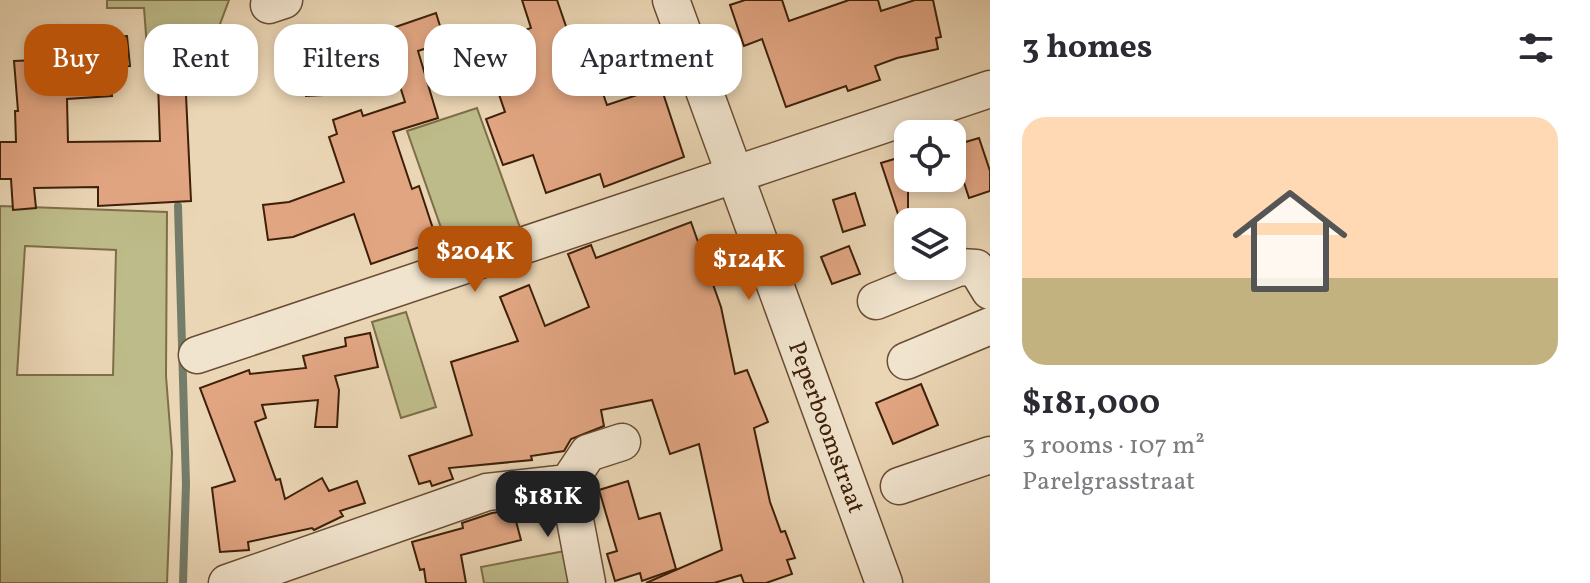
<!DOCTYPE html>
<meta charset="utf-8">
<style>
:root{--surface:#fff;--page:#f2f2f3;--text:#2b2b33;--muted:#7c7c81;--accent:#b45309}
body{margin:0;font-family:Vollkorn,serif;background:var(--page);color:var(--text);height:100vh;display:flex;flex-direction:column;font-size:30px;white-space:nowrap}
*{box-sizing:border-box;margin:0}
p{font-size:26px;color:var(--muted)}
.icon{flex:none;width:44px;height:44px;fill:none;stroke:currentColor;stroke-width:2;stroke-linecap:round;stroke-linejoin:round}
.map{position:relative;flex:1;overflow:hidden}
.drawer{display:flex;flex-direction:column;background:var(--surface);width:600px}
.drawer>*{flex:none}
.hud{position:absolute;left:24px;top:24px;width:760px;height:72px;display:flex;gap:16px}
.tools{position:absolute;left:894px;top:120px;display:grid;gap:16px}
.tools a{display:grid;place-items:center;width:72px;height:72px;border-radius:16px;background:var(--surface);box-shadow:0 4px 12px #0003;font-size:40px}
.price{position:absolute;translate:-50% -68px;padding:0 18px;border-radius:16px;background:var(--accent);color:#fff;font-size:26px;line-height:52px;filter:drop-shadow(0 2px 4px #0008)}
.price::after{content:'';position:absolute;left:50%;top:48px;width:24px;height:18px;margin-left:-12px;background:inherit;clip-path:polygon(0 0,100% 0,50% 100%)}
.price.current{background:#222;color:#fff}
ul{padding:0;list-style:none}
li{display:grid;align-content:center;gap:16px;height:424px;padding:0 32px}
li span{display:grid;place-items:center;height:248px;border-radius:24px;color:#555}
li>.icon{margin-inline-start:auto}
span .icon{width:144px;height:144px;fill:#fffc;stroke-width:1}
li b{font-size:34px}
h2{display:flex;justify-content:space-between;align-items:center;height:96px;padding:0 32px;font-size:34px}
.tag{padding:0 28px;border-radius:24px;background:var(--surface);box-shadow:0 4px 12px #0003;font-size:28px;line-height:72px}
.tag.current{background:var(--accent);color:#fff}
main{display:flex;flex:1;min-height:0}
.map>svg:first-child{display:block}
.green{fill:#bdbb89;stroke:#7e6e48;stroke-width:2;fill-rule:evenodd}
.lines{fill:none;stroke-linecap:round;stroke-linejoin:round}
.stream{stroke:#747c6a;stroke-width:8}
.building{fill:#e1a582;stroke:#3e2008;stroke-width:2}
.minor-casing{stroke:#694d33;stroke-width:39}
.minor{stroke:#f1e4ce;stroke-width:36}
.labels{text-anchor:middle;stroke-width:6;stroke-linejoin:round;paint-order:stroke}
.street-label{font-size:24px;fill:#3e2008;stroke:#f1e4ce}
</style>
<main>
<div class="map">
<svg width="990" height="583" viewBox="0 0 990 583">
<rect width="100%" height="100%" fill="#ead5b4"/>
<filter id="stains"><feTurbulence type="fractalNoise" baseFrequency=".0025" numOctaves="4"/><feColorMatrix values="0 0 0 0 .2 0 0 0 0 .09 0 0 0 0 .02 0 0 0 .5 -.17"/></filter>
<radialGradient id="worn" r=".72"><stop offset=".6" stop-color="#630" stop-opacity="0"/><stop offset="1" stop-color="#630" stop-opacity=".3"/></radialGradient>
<g class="green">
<polygon points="107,0 229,0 220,24 194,71 149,74 144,8 107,8"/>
<polygon points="477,108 523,236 452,259 407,131"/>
<path d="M 0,206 L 167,212 L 166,376 L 172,453 L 167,583 L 0,583 ZM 25,246 L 116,250 L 113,375 L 17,375 Z"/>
<polygon points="406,312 436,407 401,418 372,322"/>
<polygon points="570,550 576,583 484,583 481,567"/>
</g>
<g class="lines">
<polyline class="stream" points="178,206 186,484 183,583"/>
</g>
<g class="building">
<polygon points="522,0 557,0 570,38 601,28 611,56 592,62 607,105 661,87 684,157 604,187 600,174 546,193 533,155 503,165 486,119 505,112 482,45 531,28"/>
<polygon points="745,0 782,0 789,21 849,0 878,0 881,11 915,0 933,0 941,37 936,38 938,49 897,58 875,66 880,80 848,91 846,86 786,107 762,39 744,46 730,5"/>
<polygon points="436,13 445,42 418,51 438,118 393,132 412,189 419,186 437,241 371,264 354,214 293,237 268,240 263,205 289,202 344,182 329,137 337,134 333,120 361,110 363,116 405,102 393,64 383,67 378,47 381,46 378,33"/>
<polygon points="127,36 130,66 110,67 112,96 67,99 68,142 160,141 157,54 188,53 189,74 185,74 191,201 98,206 98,187 34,188 36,208 13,210 11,179 0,179 0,142 16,142 15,111 18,111 14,61 39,60 38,41"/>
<polygon points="328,45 330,70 340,69 342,94 306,96 303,46"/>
<polygon points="979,138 990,171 990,191 969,198 952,146"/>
<polygon points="901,157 904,167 908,165 908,232 904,232 881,163"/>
<polygon points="855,193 865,225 843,232 833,200"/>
<polygon points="691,222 721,307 735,374 747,370 768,422 754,428 770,502 781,532 785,531 795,558 787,560 792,574 766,583 744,583 741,575 714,583 646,583 722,550 699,444 670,454 652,400 601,410 604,426 571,439 564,451 531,456 532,460 449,468 453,479 432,486 430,481 419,484 409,456 472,435 451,362 518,341 500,297 529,285 545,326 589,307 568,254 591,245 596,258"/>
<polygon points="849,246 860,274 832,284 821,257"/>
<polygon points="370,333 378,367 335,376 339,390 337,427 315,427 318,400 262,405 266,418 255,422 276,480 280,479 285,499 322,478 329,491 357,481 365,503 340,511 343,516 314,530 312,528 248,542 249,550 220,552 212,488 235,481 200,388 249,370 250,374 306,368 303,356 346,346 345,338"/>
<polygon points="921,384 938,425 893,444 876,403"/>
<polygon points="628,481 639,519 660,513 676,569 642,581 640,573 615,581 607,554 617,551 599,490"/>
<polygon points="513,510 521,540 461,555 466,583 426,583 424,569 420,570 412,542 463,528 462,523 492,513"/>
</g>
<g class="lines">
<g class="minor-casing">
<g id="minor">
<polyline points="671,0 884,583"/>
<polyline points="269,5 284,0"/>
<polyline points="876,301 960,267 976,268 990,291"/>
<polyline points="197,355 990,89"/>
<polyline points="906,361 990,326"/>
<polyline points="568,483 587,583"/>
<polyline points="899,486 990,455"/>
<polyline points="227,583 487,492 568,483 588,453 622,442"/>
</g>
</g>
<use href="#minor" class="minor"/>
</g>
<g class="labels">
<g class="street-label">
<text transform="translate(827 427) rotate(70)" y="8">Peperboomstraat</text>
</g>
</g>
<rect width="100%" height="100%" filter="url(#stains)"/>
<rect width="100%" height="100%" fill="url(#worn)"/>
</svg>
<div class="tools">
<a><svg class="icon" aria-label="locate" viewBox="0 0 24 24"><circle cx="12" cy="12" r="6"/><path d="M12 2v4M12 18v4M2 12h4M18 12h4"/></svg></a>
<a><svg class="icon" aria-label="layers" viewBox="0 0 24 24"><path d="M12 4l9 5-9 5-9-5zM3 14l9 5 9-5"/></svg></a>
</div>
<b class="price" style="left:475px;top:294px">$204K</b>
<b class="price" style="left:749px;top:302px">$124K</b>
<b class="price current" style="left:548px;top:539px">$181K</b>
<div class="hud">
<a class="tag current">Buy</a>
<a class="tag">Rent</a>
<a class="tag">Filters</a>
<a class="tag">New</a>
<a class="tag">Apartment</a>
</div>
</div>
<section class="drawer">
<h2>3 homes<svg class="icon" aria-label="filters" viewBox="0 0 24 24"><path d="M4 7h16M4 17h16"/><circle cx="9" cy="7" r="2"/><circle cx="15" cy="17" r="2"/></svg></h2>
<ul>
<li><span style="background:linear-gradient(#ffd9b3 65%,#c2b280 0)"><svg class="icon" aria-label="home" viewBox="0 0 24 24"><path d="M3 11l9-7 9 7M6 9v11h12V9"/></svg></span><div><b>$181,000</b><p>3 rooms · 107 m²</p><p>Parelgrasstraat</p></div></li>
</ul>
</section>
</main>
